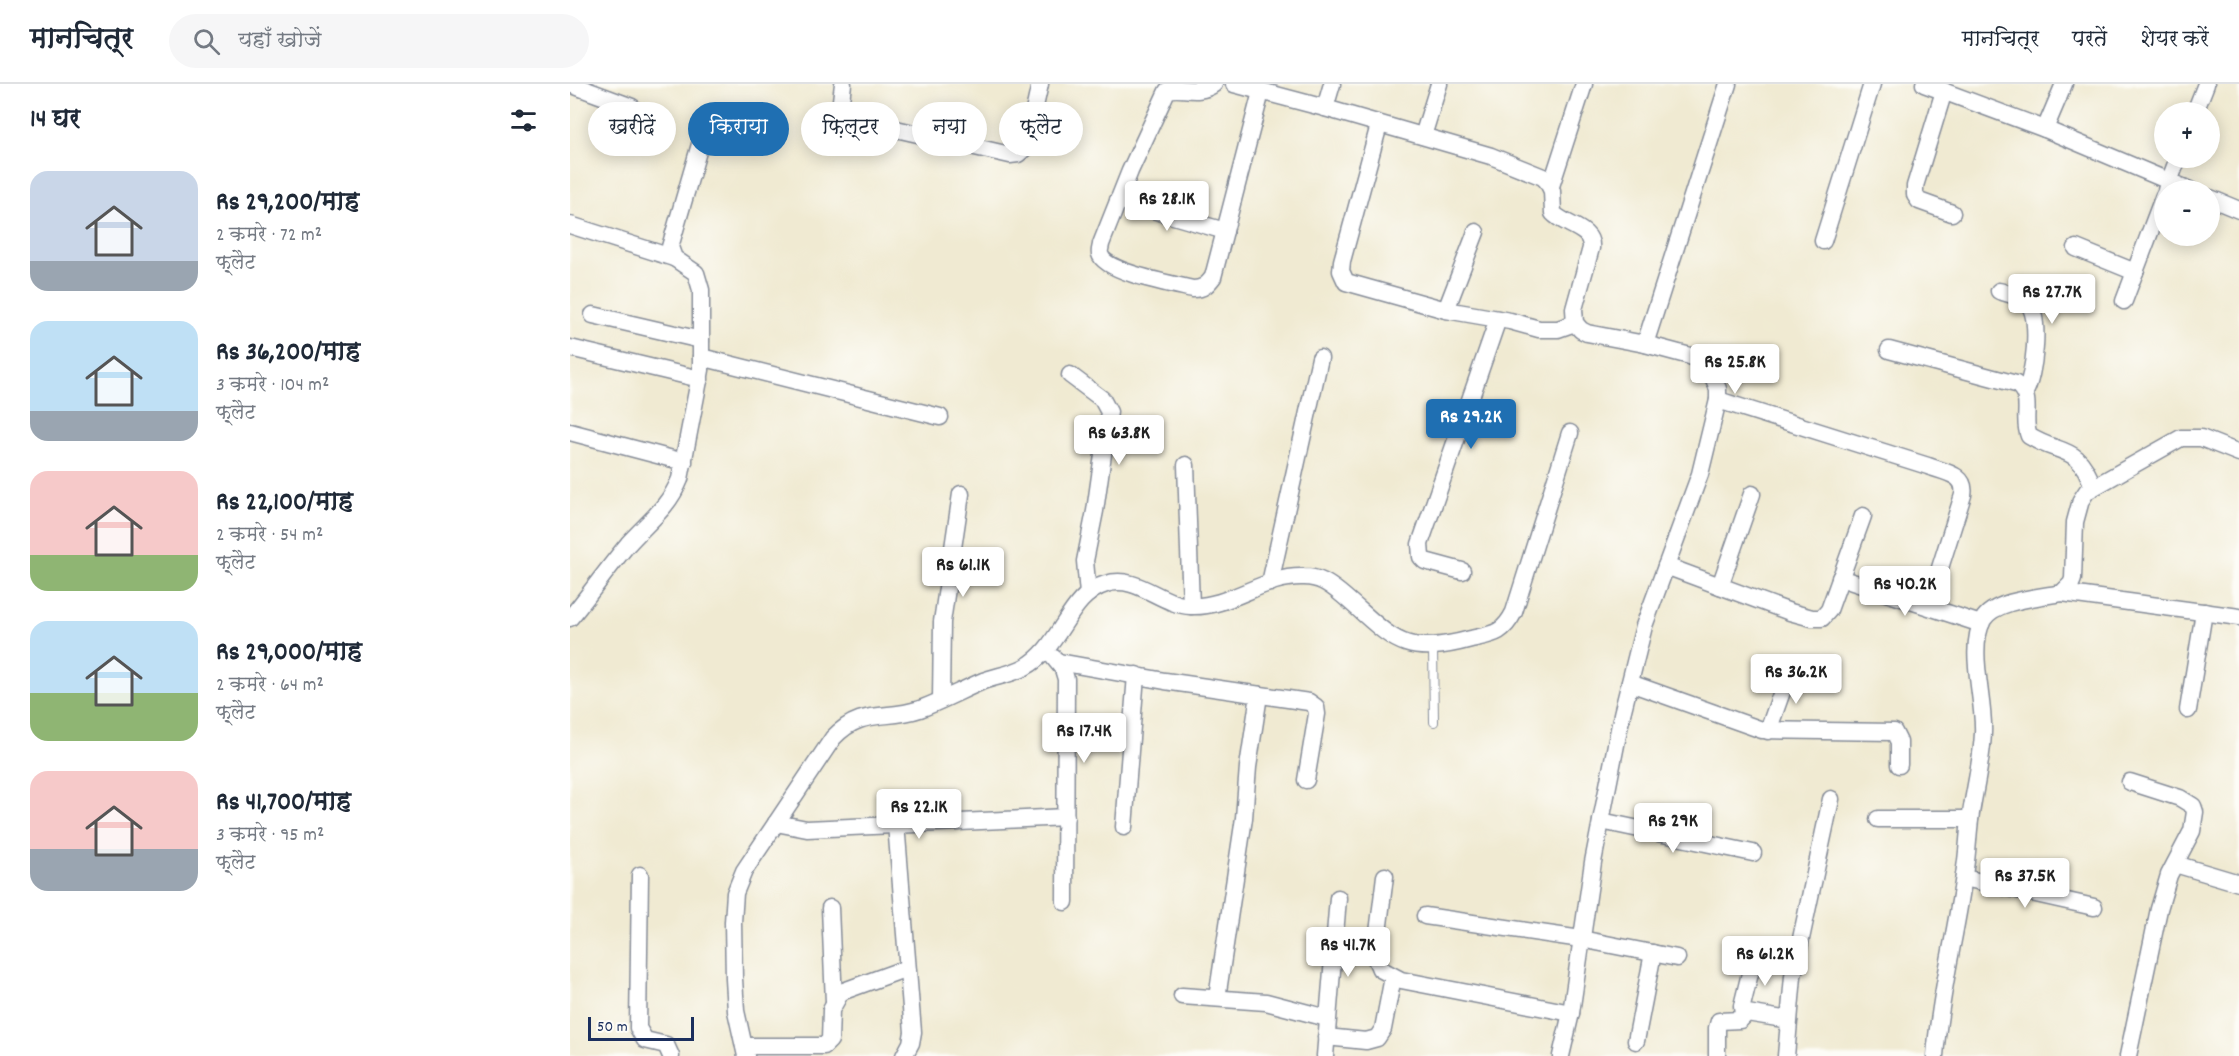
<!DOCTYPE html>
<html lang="hi">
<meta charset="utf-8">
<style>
:root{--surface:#fff;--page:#f6f6f7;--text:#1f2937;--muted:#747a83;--line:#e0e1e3;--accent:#1f6fb2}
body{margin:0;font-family:Dekko,"Playpen Sans Deva",sans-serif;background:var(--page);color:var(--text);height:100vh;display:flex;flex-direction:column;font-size:22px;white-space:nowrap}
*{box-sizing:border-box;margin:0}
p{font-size:20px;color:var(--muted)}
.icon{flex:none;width:33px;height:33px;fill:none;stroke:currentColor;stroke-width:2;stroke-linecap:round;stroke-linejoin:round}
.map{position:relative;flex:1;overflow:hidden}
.panel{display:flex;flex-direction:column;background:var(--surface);width:570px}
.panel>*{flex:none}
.guide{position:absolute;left:18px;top:18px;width:570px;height:54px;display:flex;gap:12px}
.tools{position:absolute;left:1584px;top:18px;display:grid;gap:12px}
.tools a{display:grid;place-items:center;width:66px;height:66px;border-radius:50%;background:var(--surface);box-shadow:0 3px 15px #0003;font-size:30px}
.scale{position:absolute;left:18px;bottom:15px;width:106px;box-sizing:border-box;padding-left:6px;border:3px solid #1b2f5e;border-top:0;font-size:16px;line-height:21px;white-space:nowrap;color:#1b2f5e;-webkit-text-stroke:4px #fdfcf7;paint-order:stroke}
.price{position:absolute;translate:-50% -51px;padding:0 14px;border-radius:6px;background:#fff;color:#222;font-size:20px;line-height:39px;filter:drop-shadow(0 2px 3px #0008)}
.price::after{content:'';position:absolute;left:50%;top:36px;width:18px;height:14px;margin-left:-9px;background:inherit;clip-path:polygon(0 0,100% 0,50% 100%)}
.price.selected{background:var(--accent);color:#fff}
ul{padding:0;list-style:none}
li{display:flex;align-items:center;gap:18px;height:150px;padding:0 30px}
li span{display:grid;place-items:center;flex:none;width:168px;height:120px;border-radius:18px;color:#555}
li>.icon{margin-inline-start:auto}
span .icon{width:72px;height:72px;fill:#fffc;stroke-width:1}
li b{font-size:26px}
h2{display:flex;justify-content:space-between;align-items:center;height:72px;padding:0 30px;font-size:26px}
.chip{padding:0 21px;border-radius:27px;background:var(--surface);box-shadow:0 3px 15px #0003;font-size:21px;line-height:54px}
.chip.selected{background:var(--accent);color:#fff}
header{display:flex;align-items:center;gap:36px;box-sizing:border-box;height:84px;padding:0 30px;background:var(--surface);border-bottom:2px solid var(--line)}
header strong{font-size:28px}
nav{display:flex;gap:33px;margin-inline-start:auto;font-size:21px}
.search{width:420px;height:54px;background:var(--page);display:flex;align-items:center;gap:15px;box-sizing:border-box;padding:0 21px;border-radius:33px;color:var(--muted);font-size:22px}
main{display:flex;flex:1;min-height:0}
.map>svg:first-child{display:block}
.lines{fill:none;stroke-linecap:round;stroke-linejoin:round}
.lane-casing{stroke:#868c98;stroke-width:10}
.street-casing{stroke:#868c98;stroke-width:19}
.lane{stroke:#fff;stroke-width:8}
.street{stroke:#fff;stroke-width:16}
</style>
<header>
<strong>मानचित्र</strong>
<div class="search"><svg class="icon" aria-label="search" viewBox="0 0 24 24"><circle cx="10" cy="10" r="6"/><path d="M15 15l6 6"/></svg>यहाँ खोजें</div>
<nav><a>मानचित्र</a><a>परतें</a><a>शेयर करें</a></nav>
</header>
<main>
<section class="panel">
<h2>14 घर<svg class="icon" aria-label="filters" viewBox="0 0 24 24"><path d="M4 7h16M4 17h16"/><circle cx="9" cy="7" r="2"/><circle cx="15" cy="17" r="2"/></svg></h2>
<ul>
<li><span style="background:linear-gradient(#c9d6e8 75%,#9aa5b1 0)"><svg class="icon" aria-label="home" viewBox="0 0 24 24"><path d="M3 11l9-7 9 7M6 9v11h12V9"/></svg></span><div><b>Rs 29,200/माह</b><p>2 कमरे · 72 m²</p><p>फ़्लैट</p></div></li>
<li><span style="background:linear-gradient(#bfe0f5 75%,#9aa5b1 0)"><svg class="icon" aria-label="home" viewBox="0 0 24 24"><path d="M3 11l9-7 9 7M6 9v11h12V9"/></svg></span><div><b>Rs 36,200/माह</b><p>3 कमरे · 104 m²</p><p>फ़्लैट</p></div></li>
<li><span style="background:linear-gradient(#f6c9c9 70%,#8fb573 0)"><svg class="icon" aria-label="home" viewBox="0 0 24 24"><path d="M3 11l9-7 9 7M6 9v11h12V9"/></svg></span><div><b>Rs 22,100/माह</b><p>2 कमरे · 54 m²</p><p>फ़्लैट</p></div></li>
<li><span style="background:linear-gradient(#bfe0f5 60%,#8fb573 0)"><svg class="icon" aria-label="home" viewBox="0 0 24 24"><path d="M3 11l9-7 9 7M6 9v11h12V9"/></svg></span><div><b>Rs 29,000/माह</b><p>2 कमरे · 64 m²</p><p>फ़्लैट</p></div></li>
<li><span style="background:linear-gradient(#f6c9c9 65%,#9aa5b1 0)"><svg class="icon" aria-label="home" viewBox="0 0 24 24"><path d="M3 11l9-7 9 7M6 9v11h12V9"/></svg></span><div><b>Rs 41,700/माह</b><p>3 कमरे · 95 m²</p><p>फ़्लैट</p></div></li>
</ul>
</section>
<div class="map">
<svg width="1669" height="972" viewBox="0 0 1669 972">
<rect width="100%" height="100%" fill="#fdfcf7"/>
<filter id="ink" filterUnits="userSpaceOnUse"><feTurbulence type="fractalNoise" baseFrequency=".0167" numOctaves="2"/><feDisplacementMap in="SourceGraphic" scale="12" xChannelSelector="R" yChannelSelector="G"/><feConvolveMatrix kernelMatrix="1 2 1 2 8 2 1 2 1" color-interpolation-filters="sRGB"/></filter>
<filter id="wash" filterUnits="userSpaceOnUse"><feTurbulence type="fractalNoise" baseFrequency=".008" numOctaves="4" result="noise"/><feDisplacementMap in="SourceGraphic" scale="24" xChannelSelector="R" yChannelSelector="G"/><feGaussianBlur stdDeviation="1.35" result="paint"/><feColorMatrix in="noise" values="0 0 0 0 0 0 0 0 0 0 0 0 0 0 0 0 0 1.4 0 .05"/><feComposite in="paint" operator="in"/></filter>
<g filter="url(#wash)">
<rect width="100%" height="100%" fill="#f0ead2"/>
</g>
<g filter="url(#ink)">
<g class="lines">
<g class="lane-casing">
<polyline id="lane" points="863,563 864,638"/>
</g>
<g class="street-casing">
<g id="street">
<polyline points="0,0 62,23"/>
<polyline points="273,0 270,25 282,35 440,71 448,70 456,63 470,0"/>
<path d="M 644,0 C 627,13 608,0 597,7 L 560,87 L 531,160 C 531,163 529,166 530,170 C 534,188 606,201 623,205 C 633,205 637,201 643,193 L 691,8"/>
<path d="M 664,0 L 755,24 L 921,72 L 973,93 L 977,97 L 982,107 L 983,129 C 995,142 1023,144 1021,164 L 1004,225 L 1005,239 L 1011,246 L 1017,249 L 1075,260 L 1120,272 L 1130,277 L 1144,295 L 1148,305 L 1148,316 L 1130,390 L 1074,542 L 1052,630 L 1023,778 L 1001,929 L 991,972"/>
<polyline points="1354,0 1475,45 1620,106"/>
<polyline points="1374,7 1345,102 1345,111 1349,117 1382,129"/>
<polyline points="755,24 762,0"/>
<polyline points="1625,28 1636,0"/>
<polyline points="809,41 772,177 771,187 776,198 876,226 940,237 969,245 988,245 1005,239"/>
<polyline points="1475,45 1494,0"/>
<polyline points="853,52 869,0"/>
<polyline points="981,102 1014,0"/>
<polyline points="1596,106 1608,74"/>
<polyline points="1640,114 1669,126"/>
<polyline points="548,116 655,147"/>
<polyline points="0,141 104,174"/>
<polyline points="1253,157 1302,0"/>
<polyline points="1506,164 1565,188"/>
<path d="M 1429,207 C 1439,210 1452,212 1459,221 C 1471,235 1464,293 1455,308"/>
<polyline points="1554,217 1594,111"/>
<polyline points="876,226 906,148"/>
<polyline points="23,231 131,256"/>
<polyline points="1075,260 1158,0"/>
<polyline points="0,264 130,295"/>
<path d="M 1319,266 L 1446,300 C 1465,313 1451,334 1459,352 C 1491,372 1508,359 1523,403"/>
<polyline points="131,273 370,333"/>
<polyline points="500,291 532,315 539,328 525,427 515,477 518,510"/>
<path d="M 1148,316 L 1358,382 C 1374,388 1397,390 1393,411 L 1358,522"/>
<polyline points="0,348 114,378"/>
<polyline points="616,381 621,522"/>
<polyline points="1096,482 1220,528 1242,534 1252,534 1259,526 1293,432"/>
<polyline points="892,487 855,477 851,473 850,460 928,235"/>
<polyline points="1270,494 1411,540"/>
<polyline points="700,499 750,274"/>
<polyline points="1150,502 1182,410"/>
<polyline points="1492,509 1669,533"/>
<path d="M 0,534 C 20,510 38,484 58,460 C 78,438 99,423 110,395 L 131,286 L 131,206 L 126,189 L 104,174 L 100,163 L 131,57"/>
<polyline points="484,574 493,585 496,595 495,818"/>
<polyline points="489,578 595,597 739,618 746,623 747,630 736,696"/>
<polyline points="1060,599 1192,646 1324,648 1329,658 1329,681"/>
<polyline points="371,616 372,538 391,410"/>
<polyline points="1618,626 1634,528"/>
<polyline points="1198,647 1221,582"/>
<polyline points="1308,735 1400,735"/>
<polyline points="1031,737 1183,769"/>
<polyline points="206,739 237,745 496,733"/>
<polyline points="326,740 343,948 341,959 334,972"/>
<polyline points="554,743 566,591"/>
<polyline points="1605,780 1669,799"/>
<polyline points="70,791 68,944 75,956 96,961 101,972"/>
<polyline points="815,792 805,873 810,885 831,896 1001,929"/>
<polyline points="1394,794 1524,823"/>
<polyline points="260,824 264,918"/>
<polyline points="855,832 1011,855 1107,874"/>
<polyline points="612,912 696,918 757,934"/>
<polyline points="647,914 674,734 678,683 689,611"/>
<polyline points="1173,931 1172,922 1184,873"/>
<polyline points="756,953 796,957 807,954 813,945 823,893"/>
<polyline points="1066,957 1083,869"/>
<polyline points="174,962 254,962 260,956 261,926 271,908 337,884"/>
<path d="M 176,972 L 166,927 L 164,895 L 163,838 L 165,809 L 174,787 L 263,654 C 292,623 315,637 350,625 C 372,617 392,606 413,597 C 427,592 442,590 455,583 C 491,564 498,511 536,500 C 567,490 590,521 621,522 C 660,524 694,491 734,493 C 749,493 759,500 770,509 C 822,552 828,575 901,555 C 923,550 933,550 944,528 L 1000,349"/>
<polyline points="755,972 768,814"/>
<polyline points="1147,972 1147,944 1149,937 1170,936 1177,929 1219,936"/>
<polyline points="1216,972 1223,892 1261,715"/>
<path d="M 1365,972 C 1370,908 1387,847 1395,784 C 1398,766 1398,747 1401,729 C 1405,703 1412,675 1413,649 C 1415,617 1397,565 1413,536 C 1424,516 1471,513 1492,509 L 1501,500 L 1503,495 L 1505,438 L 1511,416 L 1517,407 L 1611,354 L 1631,354 L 1669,369"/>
<polyline points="1558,972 1589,825 1599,791 1622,747 1625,728 1623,722 1610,714 1560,698"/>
</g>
</g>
<use href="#lane" class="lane"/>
<use href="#street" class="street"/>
</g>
</g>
</svg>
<div class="tools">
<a>+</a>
<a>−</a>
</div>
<div class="scale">50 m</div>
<b class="price" style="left:597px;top:148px">Rs 28.1K</b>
<b class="price" style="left:1482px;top:241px">Rs 27.7K</b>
<b class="price" style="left:1165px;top:311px">Rs 25.8K</b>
<b class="price selected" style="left:901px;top:366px">Rs 29.2K</b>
<b class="price" style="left:549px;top:382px">Rs 63.8K</b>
<b class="price" style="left:393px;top:514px">Rs 61.1K</b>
<b class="price" style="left:1335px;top:533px">Rs 40.2K</b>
<b class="price" style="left:1226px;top:621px">Rs 36.2K</b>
<b class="price" style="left:514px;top:680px">Rs 17.4K</b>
<b class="price" style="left:349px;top:756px">Rs 22.1K</b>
<b class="price" style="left:1103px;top:770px">Rs 29K</b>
<b class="price" style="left:1455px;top:825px">Rs 37.5K</b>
<b class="price" style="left:778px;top:894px">Rs 41.7K</b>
<b class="price" style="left:1195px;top:903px">Rs 61.2K</b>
<div class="guide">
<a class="chip">खरीदें</a>
<a class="chip selected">किराया</a>
<a class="chip">फ़िल्टर</a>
<a class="chip">नया</a>
<a class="chip">फ़्लैट</a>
</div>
</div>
</main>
